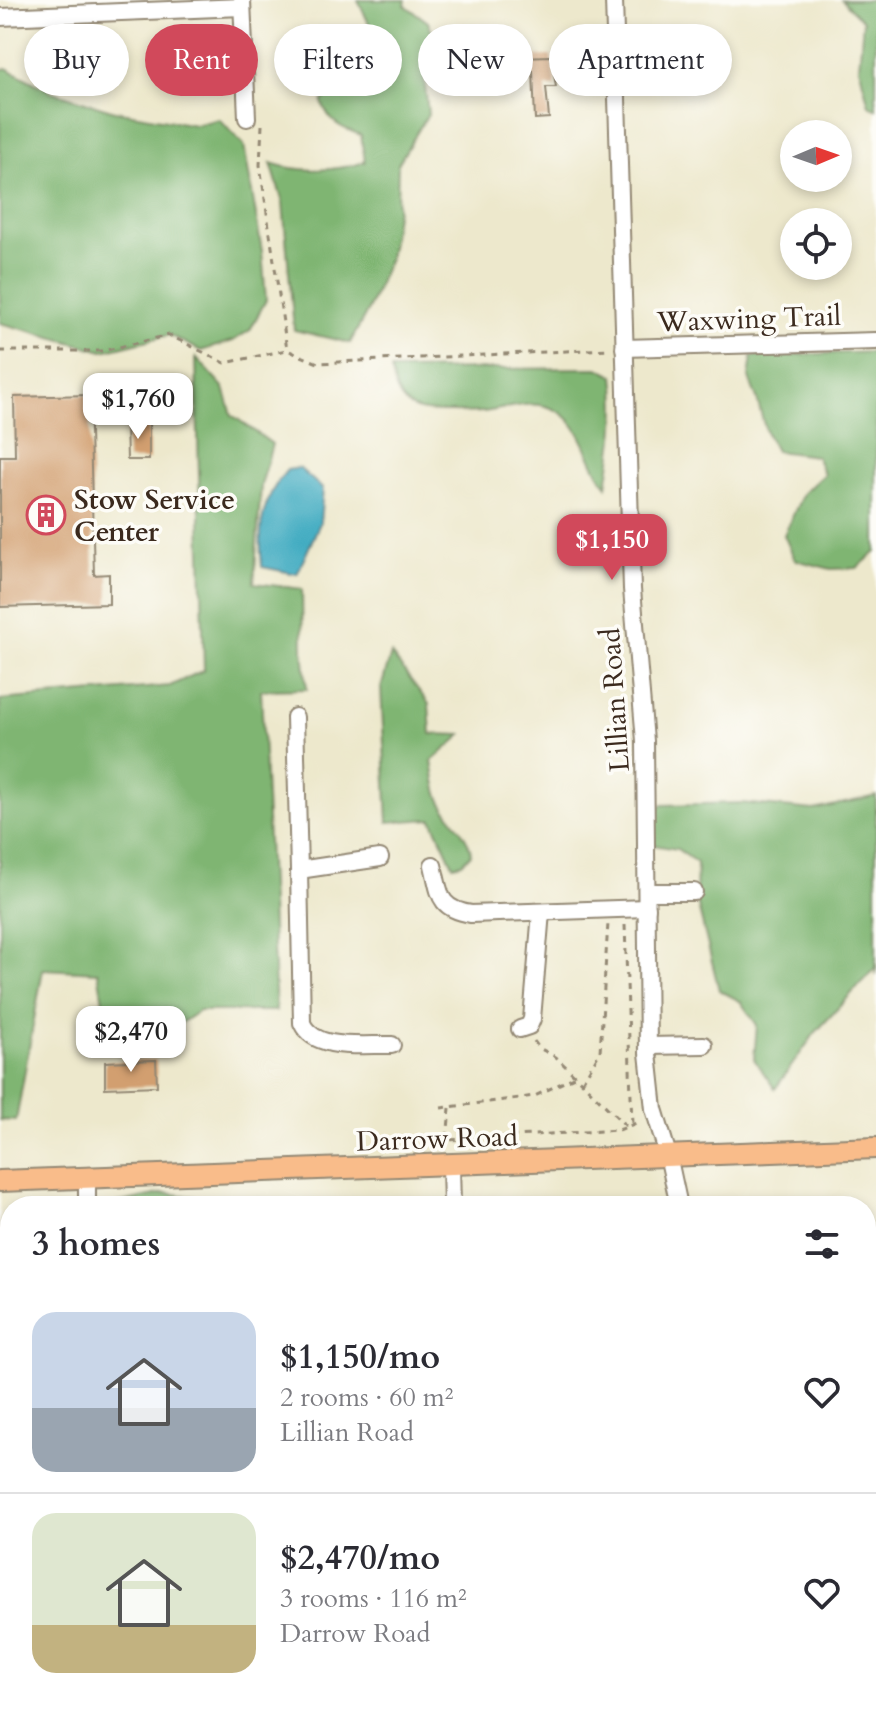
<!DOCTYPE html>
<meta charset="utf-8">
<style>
:root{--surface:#fff;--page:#f2f2f3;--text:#2b2b33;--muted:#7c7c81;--line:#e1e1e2;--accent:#d1495b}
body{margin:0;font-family:Cardo,serif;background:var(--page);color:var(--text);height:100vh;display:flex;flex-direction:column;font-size:30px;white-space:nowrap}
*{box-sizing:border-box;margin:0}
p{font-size:26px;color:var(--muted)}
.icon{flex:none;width:44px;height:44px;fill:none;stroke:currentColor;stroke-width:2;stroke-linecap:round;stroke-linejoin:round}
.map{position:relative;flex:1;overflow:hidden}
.sheet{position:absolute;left:0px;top:1196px;width:876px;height:514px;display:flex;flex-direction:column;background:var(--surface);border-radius:32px 32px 0 0;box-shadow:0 4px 12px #0003}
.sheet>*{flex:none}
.hud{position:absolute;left:24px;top:24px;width:828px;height:72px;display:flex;gap:16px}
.needle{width:52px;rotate:88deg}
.tools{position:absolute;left:780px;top:120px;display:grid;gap:16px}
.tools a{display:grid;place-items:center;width:72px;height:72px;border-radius:50%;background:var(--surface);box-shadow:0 4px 12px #0003;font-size:40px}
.price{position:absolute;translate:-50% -68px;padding:0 18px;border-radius:16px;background:#fff;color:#222;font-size:26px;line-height:52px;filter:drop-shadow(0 2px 4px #0008)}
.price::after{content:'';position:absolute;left:50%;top:48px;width:24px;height:18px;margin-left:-12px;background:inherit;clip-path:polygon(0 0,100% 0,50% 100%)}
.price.current{background:var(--accent);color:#fff}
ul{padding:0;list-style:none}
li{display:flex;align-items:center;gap:24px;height:200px;padding:0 32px}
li+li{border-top:2px solid var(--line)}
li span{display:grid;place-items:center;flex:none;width:224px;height:160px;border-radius:24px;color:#555}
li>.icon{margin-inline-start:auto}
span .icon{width:96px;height:96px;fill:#fffc;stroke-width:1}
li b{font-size:34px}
h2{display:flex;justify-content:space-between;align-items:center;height:96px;padding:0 32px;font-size:34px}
.pill{padding:0 28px;border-radius:36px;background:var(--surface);box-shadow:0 4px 12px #0003;font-size:28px;line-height:72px}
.pill.current{background:var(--accent);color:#fff}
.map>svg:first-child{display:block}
.forest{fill:#7fb572;stroke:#5d7048;stroke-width:2}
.water{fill:#41abc1;stroke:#3e6a70;stroke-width:2}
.building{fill:#d29f70}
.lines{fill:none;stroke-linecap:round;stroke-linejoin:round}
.minor-casing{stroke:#948975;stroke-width:20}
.major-casing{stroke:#948975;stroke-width:24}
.path{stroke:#948975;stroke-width:3;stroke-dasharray:6 6;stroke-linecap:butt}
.minor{stroke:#fff;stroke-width:16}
.major{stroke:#f9bc8a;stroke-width:20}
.labels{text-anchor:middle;stroke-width:7;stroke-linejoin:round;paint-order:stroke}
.street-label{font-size:28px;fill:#3b2a1e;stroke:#fdfcf7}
.poi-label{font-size:28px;font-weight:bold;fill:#3b2a1e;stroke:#fdfcf7;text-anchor:start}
</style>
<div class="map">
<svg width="876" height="1709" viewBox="0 0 876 1709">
<rect width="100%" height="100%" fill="#fdfcf7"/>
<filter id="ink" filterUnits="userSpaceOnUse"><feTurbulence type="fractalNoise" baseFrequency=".0125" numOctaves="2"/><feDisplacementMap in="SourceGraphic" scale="16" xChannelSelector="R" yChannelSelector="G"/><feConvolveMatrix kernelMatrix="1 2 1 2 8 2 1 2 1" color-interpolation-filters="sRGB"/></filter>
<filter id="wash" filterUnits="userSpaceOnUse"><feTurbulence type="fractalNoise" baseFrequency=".006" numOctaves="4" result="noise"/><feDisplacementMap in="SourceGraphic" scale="32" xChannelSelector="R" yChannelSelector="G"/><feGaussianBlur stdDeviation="1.8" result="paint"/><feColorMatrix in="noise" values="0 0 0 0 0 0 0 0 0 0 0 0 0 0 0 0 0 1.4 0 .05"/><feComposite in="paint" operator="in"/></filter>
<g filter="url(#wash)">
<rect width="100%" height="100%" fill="#ede8cc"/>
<g class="forest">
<path d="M 358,0 L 406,0 L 405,5 L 428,22 L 435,39 L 425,57 L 424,75 L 428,114 L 398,164 L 397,208 L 389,259 L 369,308 L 350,343 L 294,330 L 283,203 L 271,163 C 299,173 337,171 365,162 L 361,135 C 341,128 329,123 322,102 L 343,74 L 380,48 L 382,37 L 372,30 Z"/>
<polygon points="842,0 876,0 876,109 869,105 859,67 863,21"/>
<polygon points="6,68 50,91 115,111 195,125 219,119 244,145 262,251 266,300 250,330 233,341 201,351 169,335 103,351 0,323 0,70"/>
<polygon points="876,352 876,552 857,568 831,569 795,560 784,535 803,493 824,474 816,456 776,451 766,432 757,399 749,378 752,356"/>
<polygon points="196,357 224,388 232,415 272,444 261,486 254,583 302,589 303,651 307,689 261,690 276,1011 199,1011 134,1054 110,1043 98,972 43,969 16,1121 0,1120 0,700 170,686 204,670"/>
<path d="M 598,368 L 614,376 C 619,413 613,449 607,486 C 588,465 586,430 561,413 C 537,396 509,409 483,412 C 473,413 462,412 452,412 C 414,412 399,411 391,370 Z"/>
<path d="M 391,654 L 429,704 L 431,734 L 462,735 L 432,761 C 434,773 435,788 440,799 C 448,817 469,834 471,854 L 462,863 L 453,865 L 432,819 L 388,822 L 381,688 Z"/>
<polygon points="876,796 876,976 875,968 815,1033 775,1089 754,1059 757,1025 740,1001 719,990 696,898 697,863 677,849 653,845 650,820 661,805 741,803 814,810"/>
<polygon points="165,1193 196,1197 199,1206 103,1206"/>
<polygon points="876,1313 876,1709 809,1709 809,1700 866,1700 866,1314"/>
<polygon points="0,1335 10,1339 10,1469 0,1518"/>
<polygon points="0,1604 10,1604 10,1700 92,1700 90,1709 0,1709"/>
<polygon points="187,1700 585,1700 584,1709 187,1709"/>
</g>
<path class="water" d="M 299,468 L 323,489 L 320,523 L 297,574 L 262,567 C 258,529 261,499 287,470 Z"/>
<g id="blocks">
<g class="building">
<polygon points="551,56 556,87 546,87 549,118 535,119 533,71 520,71 520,57"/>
<polygon points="89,395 94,575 109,574 109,604 0,607 0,456 15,456 14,397"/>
<polygon points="126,422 149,422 149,460 127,460"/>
<polygon points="156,1060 157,1086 105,1088 105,1062"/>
</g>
</g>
</g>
<g filter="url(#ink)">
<use href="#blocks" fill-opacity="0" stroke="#948975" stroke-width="2"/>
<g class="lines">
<g class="minor-casing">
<g id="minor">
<polyline points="242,0 247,118"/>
<polyline points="614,0 632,589 645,741 648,1053 654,1109 668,1155 679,1206"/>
<polyline points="0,17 242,7"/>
<polyline points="624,348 876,341"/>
<polyline points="295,717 299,870 380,858"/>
<path d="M 433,865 C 440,894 438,909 471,914 L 647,908"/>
<path d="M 299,870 L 302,1023 C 315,1052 364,1044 392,1045"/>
<polyline points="647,892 694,892"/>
<polyline points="520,1029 529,1026 532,1019 541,912"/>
<polyline points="648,1046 704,1045"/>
<polyline points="451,1165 452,1206"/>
<polyline points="87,1178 87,1206"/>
<polyline points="699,1700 699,1709"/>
<polyline points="97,1709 99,1700"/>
</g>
</g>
<g class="major-casing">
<polyline id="major" points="0,1181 876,1148"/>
</g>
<g class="path">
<polyline points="262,125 260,165 287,350"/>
<polyline points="0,351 103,351 169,335 225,363 287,350 318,363 608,349"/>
<polyline points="625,925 632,1125"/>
<polyline points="534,1041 539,1048 556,1057 627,1127"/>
<polyline points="582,1082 600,1052 608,923"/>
<polyline points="441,1108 535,1096 576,1076"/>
<polyline points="450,1108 447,1140 619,1130 639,1122"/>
</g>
<use href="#minor" class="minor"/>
<use href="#major" class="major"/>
</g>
</g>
<defs>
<g id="building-ring" transform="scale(2)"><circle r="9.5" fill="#fdfcf7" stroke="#d1495b" stroke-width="1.5"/><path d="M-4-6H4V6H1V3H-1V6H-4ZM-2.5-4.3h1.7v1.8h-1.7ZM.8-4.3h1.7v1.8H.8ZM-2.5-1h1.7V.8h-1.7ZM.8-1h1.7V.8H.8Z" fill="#d1495b"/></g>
</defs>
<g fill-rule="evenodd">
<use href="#building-ring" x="46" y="515"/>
</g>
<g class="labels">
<g class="street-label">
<text transform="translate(749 318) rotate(-2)" y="10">Waxwing Trail</text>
<text transform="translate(614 700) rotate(-94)" y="10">Lillian Road</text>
<text transform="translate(437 1138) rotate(-2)" y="10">Darrow Road</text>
</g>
<g class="poi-label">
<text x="74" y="509">Stow Service<tspan x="74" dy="32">Center</tspan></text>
</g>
</g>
</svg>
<div class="tools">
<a><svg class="needle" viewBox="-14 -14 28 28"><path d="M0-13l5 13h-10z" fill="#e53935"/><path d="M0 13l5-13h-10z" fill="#7c7c81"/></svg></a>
<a><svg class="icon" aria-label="locate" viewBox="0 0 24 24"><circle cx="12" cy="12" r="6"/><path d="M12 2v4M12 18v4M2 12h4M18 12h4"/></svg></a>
</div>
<b class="price" style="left:138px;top:441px">$1,760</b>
<b class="price current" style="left:612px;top:582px">$1,150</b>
<b class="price" style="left:131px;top:1074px">$2,470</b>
<div class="hud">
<a class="pill">Buy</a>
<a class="pill current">Rent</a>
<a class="pill">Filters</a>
<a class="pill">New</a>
<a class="pill">Apartment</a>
</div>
<section class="sheet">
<h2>3 homes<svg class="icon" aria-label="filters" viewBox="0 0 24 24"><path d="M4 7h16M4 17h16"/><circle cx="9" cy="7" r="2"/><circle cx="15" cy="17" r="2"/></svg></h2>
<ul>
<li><span style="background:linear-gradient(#c9d6e8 60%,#9aa5b1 0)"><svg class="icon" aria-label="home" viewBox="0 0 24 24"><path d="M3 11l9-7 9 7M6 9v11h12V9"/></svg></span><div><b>$1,150/mo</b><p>2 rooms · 60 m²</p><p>Lillian Road</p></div><svg class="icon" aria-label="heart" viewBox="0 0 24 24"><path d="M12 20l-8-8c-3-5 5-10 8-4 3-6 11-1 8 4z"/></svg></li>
<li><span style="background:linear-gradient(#dfe7d0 70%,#c2b280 0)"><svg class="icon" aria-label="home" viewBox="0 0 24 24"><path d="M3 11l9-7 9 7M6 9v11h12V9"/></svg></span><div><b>$2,470/mo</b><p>3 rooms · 116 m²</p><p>Darrow Road</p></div><svg class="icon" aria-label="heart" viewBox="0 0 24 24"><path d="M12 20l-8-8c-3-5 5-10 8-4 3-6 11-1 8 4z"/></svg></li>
</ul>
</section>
</div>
